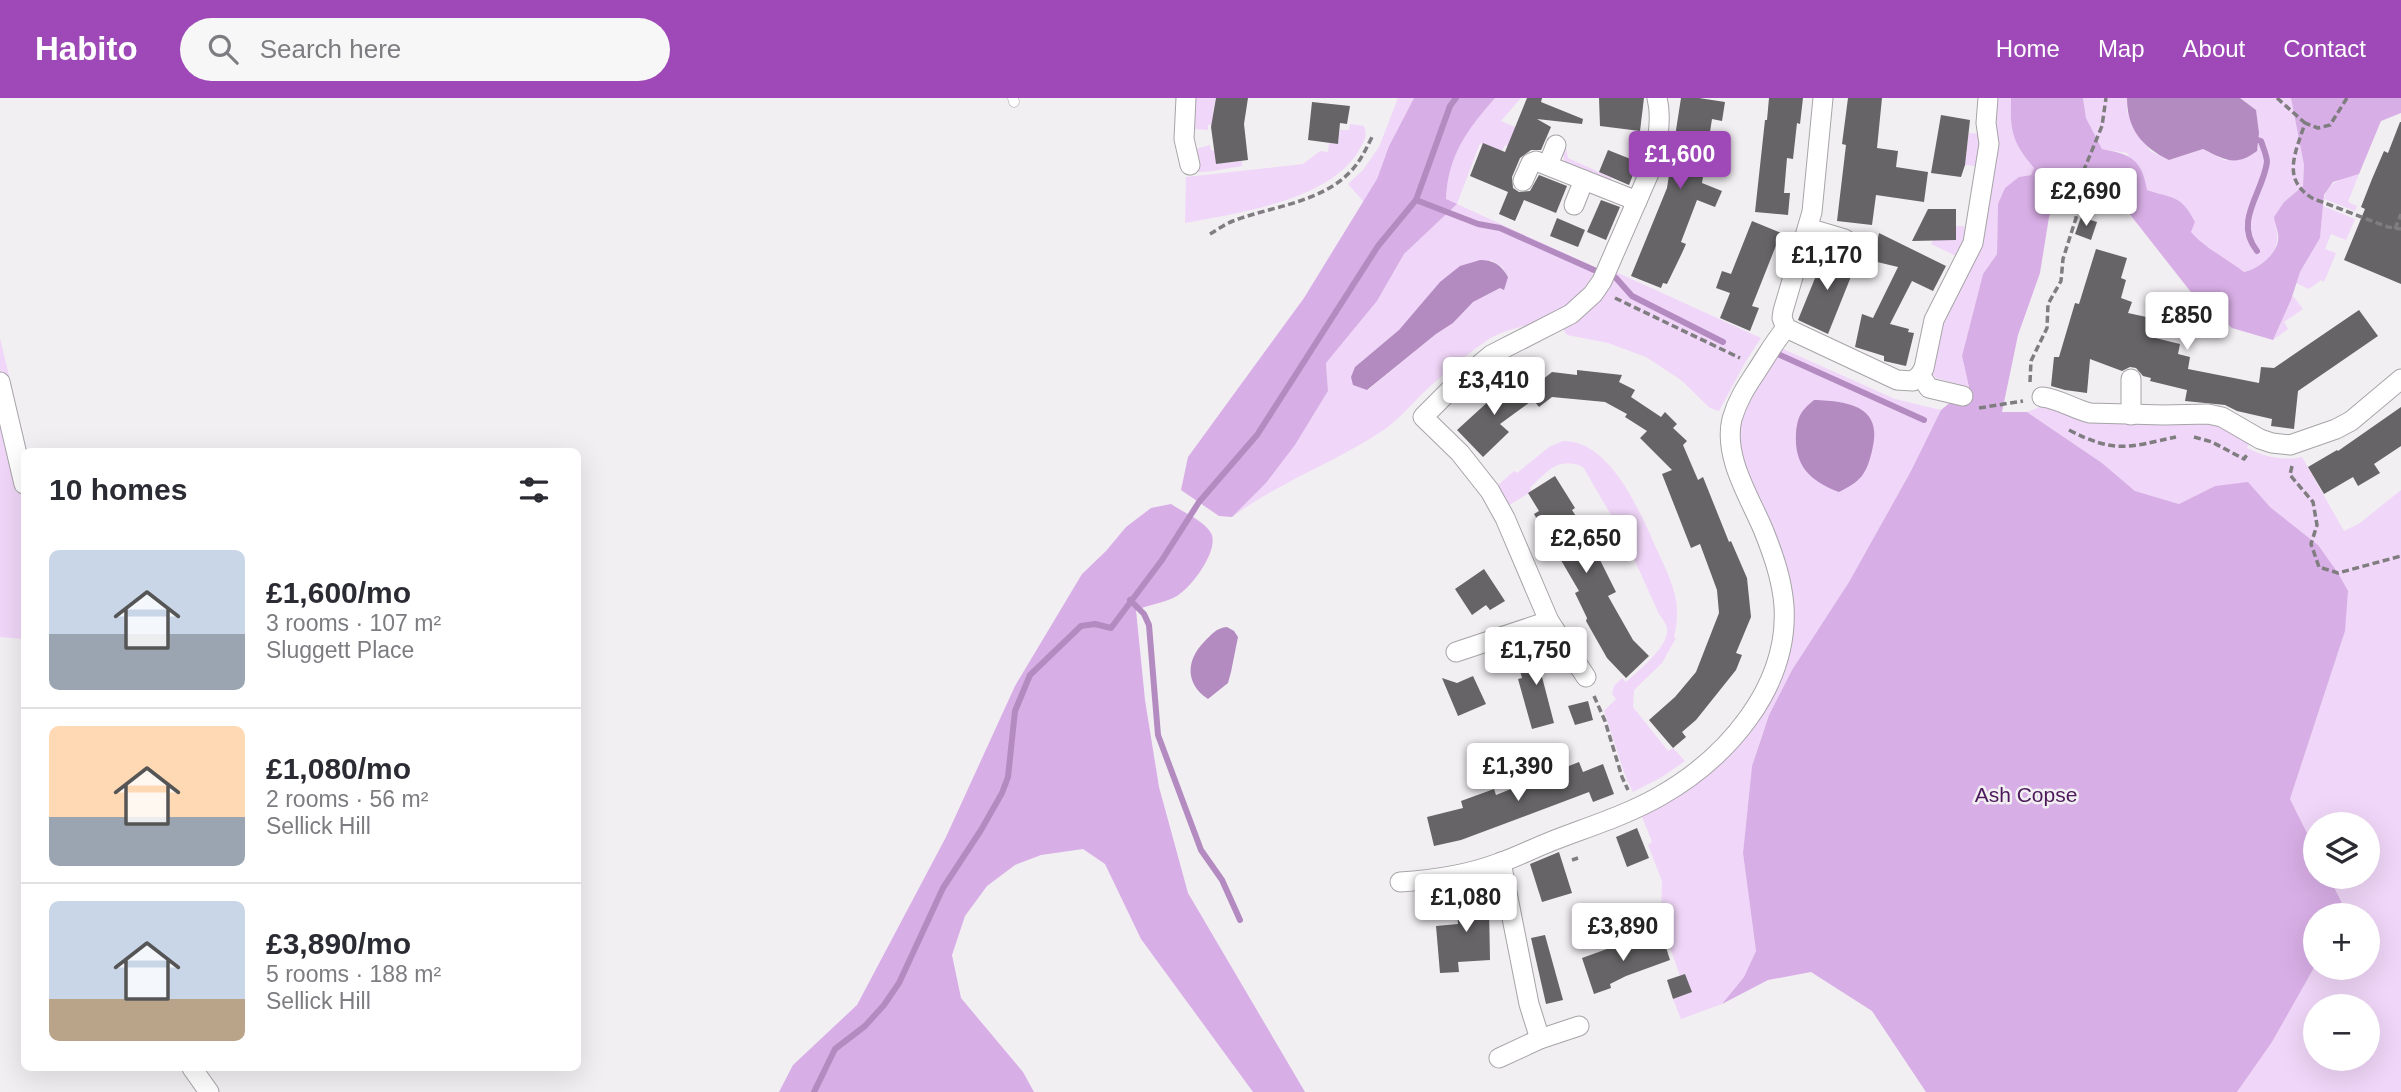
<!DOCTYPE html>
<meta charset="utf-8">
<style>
:root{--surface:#fff;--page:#f7f7f7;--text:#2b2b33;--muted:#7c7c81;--line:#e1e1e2;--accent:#9e49b7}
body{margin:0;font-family:Arial,sans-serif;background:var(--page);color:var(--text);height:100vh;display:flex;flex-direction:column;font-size:26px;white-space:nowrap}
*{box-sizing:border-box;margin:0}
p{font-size:23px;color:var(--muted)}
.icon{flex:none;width:38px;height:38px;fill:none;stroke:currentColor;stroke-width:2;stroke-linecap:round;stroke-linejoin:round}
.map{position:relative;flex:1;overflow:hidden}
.side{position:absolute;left:21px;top:350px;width:560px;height:623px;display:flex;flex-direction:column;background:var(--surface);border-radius:10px;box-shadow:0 7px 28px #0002}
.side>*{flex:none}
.fabs{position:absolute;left:2303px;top:714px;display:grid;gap:14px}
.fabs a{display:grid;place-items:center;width:77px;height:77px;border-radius:50%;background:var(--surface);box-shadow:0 7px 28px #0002;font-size:35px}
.price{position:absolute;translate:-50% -60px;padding:0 16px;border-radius:7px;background:#fff;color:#222;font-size:23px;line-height:46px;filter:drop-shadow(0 2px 4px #0008)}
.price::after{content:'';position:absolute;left:50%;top:42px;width:21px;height:16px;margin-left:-10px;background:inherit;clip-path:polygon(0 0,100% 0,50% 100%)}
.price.on{background:var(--accent);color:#fff}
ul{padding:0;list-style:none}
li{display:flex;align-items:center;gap:21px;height:175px;padding:0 28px}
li+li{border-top:2px solid var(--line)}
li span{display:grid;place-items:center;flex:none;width:196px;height:140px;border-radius:10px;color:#555}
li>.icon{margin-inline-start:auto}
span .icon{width:84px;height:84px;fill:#fffc;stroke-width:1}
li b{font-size:30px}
h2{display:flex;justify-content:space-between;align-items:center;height:84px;padding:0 28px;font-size:30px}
header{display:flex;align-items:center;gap:42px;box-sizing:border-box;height:98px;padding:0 35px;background:var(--accent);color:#fff}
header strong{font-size:33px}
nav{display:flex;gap:38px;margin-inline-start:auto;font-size:24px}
.search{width:490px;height:63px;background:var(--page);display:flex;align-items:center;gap:18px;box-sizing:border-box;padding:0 24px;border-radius:38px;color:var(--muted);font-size:26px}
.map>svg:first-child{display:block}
.green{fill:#f0d6f8;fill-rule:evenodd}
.forest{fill:#d8aee6}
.water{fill:#b48bc1}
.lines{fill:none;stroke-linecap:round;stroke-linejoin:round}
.stream{stroke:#b48bc1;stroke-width:6}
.building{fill:#666466}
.lane-casing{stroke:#a6a4a7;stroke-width:11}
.street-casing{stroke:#a6a4a7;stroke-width:21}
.path{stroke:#7f7d80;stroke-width:3.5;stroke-dasharray:7 3.5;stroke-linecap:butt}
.lane{stroke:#fff;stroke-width:10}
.street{stroke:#fff;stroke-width:19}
.labels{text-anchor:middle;stroke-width:5;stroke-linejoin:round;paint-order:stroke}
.park-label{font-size:21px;fill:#4c195b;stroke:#f2eff3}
</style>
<header>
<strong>Habito</strong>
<div class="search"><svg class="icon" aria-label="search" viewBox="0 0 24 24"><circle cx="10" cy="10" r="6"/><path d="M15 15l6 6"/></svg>Search here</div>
<nav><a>Home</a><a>Map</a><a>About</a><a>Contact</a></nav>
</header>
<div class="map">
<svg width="2401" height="994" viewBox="0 0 2401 994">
<rect width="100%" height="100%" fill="#f2eff3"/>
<g class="green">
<polygon points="1193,0 1216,0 1213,14 1220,15 1220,25 1208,27 1208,32 1194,31"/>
<polygon points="1398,0 1414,0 1389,48 1377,81 1364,104 1348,86 1363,72 1379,49"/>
<path d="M 1495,0 L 1521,0 L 1501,23 L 1515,29 L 1528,52 L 1525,55 L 1505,47 L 1502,53 L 1480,45 L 1457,106 L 1597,170 C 1586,191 1564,217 1541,224 C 1521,229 1503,232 1486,243 C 1462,260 1441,278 1420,298 C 1409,309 1398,322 1385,331 C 1335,365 1282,382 1232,419 L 1266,385 L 1295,347 L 1328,293 L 1326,265 L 1377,203 L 1404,156 L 1456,107 L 1446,101 C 1448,56 1466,33 1495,0 ZM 1491,162 L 1502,169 L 1508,179 L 1500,190 L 1473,204 L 1453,225 L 1436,236 L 1368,292 L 1355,269 L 1399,232 L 1419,210 Z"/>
<path d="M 1995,0 L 2011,0 C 2010,34 2012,44 2034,70 L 2031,77 L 2019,79 L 1998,106 L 1997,156 L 1983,176 L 1962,258 L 1969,289 L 1936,280 L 1932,275 L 1943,216 L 1975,157 Z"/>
<path d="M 2083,0 L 2127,0 L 2127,14 L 2150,53 L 2169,62 L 2203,51 L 2226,63 L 2256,12 L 2240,0 L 2291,0 L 2304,67 L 2303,88 L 2284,104 L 2275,127 C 2284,150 2265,170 2243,174 C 2225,160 2206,151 2191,134 L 2195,124 C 2181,96 2173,101 2147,92 L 2127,55 L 2102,51 L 2086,20 Z"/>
<path d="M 1350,26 L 1364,28 C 1368,37 1364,44 1359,52 C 1330,103 1237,115 1185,125 L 1186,79 L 1303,66 L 1320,53 L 1328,54 L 1329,45 L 1338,46 L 1340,32 L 1349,32 Z"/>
<polygon points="1969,35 1979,36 1981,46 1975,68 1965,67 1967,53 1963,52 1967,49"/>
<path d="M 1210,47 L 1211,52 L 1215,53 L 1216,66 L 1242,63 L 1242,68 C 1224,70 1196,80 1180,69 L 1197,66 L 1196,51 Z"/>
<polygon points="1566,49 1568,60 1612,80 1610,84 1565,65 1563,57"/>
<path d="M 2359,76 L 2348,104 L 2357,108 L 2355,113 L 2324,101 C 2328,83 2342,81 2359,76 Z"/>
<polygon points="2323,108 2355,121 2346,142 2331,136 2325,151 2336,155 2324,184 2321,182 2309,191 2296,185 2300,174 2320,140"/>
<polygon points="1956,128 1964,128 1966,137 1956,158 1931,146 1933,142 1956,142"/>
<path d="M 1616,174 L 1761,240 L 1746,263 L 1719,313 L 1710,310 L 1681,282 L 1646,259 L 1608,245 L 1567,237 L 1563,231 C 1586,218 1607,199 1616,174 Z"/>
<polygon points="2293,198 2303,211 2284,224 2288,231 2273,242"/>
<polygon points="0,240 27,353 24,354 24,541 0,539"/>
<polygon points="1781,250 1895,301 1941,312 1911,373 1849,484 1792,572 1769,617 1761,640 1752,668 1743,755 1756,853 1744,879 1722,906 1681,921 1673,901 1691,894 1685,876 1680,878 1661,823 1662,783 1648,747 1652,744 1641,716 1779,583 1783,459 1741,357 1738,323"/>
<path d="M 2047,306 L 2090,324 L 2153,326 L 2190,323 L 2218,326 L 2250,344 L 2247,350 C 2265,359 2283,363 2302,359 L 2344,433 L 2360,425 L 2401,392 L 2401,994 L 2237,994 L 2272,944 L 2315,868 L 2368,870 L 2368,817 L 2344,817 L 2346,812 L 2329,779 L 2368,779 L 2368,726 L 2315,726 L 2315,751 L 2290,701 L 2345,533 L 2318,447 L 2270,409 L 2248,385 L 2215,388 L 2179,406 L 2135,393 L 2102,365 L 2027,314 ZM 2315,908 L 2368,908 L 2368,961 L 2315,961 Z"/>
<path d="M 1563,343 C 1611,342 1641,416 1657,452 C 1664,467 1673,485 1676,502 C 1678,516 1677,526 1674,539 L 1676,540 L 1662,565 L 1634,592 L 1633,609 L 1668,653 L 1673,650 L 1685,663 L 1662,679 L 1633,694 L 1626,680 L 1604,613 L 1616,601 L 1612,596 L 1614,588 L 1622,580 L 1626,584 C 1638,573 1670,548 1667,530 C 1666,525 1662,520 1659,516 L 1624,439 L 1583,369 C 1558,358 1547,374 1530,390 L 1532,393 L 1508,408 L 1496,389 L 1514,373 L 1517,375 L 1549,349 Z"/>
</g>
<g class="forest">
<path d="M 1414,0 L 1495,0 C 1467,32 1448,57 1446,101 L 1457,106 L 1404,156 L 1377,203 L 1326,265 L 1328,293 L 1295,347 L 1266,385 L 1232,419 L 1219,418 L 1181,392 L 1188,359 L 1304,200 L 1377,81 L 1389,48 Z"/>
<path d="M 2011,0 L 2083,0 L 2086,20 L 2102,51 C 2130,56 2142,61 2147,92 C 2173,101 2181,96 2195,124 L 2191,134 C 2206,151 2226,160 2244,174 C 2259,171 2281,154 2278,136 C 2277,130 2275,126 2274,119 L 2284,104 L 2303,88 L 2304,67 L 2291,0 L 2401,0 L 2401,15 L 2381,23 L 2359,76 L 2333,84 L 2324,97 L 2320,140 L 2300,174 L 2291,202 L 2273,242 L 2232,230 L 2194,198 L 2121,105 L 2086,90 L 2066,71 L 2049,119 L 2040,175 L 2018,237 L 2002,314 L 2027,314 L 2102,365 L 2135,393 L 2179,406 L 2215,388 L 2248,384 L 2270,409 L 2318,447 L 2338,475 L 2348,493 L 2345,533 L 2290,701 L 2315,751 L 2315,779 L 2329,779 L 2346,813 L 2344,817 L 2315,817 L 2315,868 L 2272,944 L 2237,994 L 1926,994 L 1872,913 L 1811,874 L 1768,882 L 1722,906 L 1744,879 L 1756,853 L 1743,755 L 1752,668 L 1769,617 L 1792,572 L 1849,484 L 1911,373 L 1941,312 L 1969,289 L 1962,258 L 1983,176 L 1997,156 L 1998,106 L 2005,90 L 2019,79 L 2031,77 L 2034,70 C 2012,44 2010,34 2011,0 Z"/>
<path d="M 1171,406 C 1183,414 1204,423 1211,435 C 1220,452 1191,490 1177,498 C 1164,505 1148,507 1136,512 L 1145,602 L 1159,689 L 1188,795 L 1305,994 L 1253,994 L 1141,841 L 1105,766 L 1083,751 L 1041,757 L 1015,767 L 987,788 L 965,818 L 952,857 L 961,900 L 1023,974 L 1034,994 L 779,994 L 793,967 L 857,907 L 946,739 L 1015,588 L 1082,476 L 1106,453 L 1126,429 L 1151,410 Z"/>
</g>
<g class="water">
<path d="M 2127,0 L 2240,0 L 2256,12 L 2259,35 L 2257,53 C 2236,69 2225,62 2203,51 L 2169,62 C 2142,49 2127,31 2127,0 Z"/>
<path d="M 1480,162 C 1494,162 1501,167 1508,179 L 1504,192 L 1500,190 L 1473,204 L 1453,225 L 1436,236 L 1367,292 L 1353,287 L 1351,279 L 1355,269 L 1399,232 L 1440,184 L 1460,168 Z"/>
<path d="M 1814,302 C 1850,303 1884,309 1872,353 C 1866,377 1861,383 1839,394 C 1810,383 1794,368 1796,335 C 1798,317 1801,313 1814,302 Z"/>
<path d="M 1227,529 L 1234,533 L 1238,539 L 1231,574 L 1228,585 L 1208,601 C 1185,586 1186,562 1204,544 C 1212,536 1216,530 1227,529 Z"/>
</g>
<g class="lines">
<g class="stream">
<path d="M 2251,40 L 2261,43 C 2263,49 2267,58 2267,64 C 2263,95 2233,123 2257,153"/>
<polyline points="1416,102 1478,126 1500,130 1594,172"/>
<polyline points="1616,180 1632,198 1723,244"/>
<polyline points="1780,257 1924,322"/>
<polyline points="1130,502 1144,516 1149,527 1158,637 1201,752 1222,782 1240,822"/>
<polyline points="814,994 835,951 865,928 884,907 899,885 943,790 981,732 1002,695 1008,679 1015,613 1030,577 1081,528 1095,526 1111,530 1162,462 1199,404 1257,337 1378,148 1416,102 1450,8 1456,0"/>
</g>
</g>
<g class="building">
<polygon points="1216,0 1248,0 1244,26 1248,62 1216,66 1211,29"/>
<polygon points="1527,0 1542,0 1541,4 1583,21 1582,26 1537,21 1551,29 1541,52 1531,52 1520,60 1512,79 1513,90 1519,94 1530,93 1539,77 1567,88 1556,115 1524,102 1515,123 1499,116 1508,94 1470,78 1483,45 1505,54"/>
<polygon points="1599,0 1644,0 1640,33 1600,28"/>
<polygon points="1681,0 1699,0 1725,4 1722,23 1712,21 1702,85 1722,93 1715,109 1697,102 1681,144 1686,146 1682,155 1667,186 1663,185 1661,190 1631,178 1667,90"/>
<polygon points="1769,0 1803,0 1800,26 1797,25 1793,61 1787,60 1784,95 1790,95 1788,117 1755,114 1765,22 1767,22"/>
<polygon points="1848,0 1882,0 1877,50 1898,53 1896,69 1928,74 1924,104 1876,97 1872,127 1837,123 1846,47 1842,46"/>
<polygon points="1312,4 1350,8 1347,26 1340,25 1338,46 1308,42"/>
<polygon points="1941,17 1970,22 1965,67 1961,79 1931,75"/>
<polygon points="2400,24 2401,24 2401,186 2344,162 2365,111 2361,109 2372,81 2384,53 2388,55"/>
<polygon points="1608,52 1638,64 1629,87 1599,74"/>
<polygon points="1601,102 1620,109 1606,142 1587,134"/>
<polygon points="1928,111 1956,111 1956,142 1912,143"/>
<polygon points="2081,119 2097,124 2091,142 2075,136"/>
<polygon points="1557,120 1585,132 1578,149 1550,138"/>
<polygon points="1752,123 1781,135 1752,208 1759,210 1750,233 1720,220 1730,195 1716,190 1722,173 1731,176"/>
<polygon points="1879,135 1946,168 1933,193 1912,183 1890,226 1909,231 1908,234 1914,235 1906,268 1884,263 1884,258 1855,249 1862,216 1873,220 1898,169 1873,163"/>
<polygon points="2096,151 2127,160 2121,180 2126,182 2121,200 2132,204 2128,215 2151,220 2147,238 2180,246 2178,256 2190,259 2188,271 2259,285 2261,269 2274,270 2359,212 2378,238 2298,293 2294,331 2271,328 2272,321 2237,313 2225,307 2185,303 2187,292 2150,283 2151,280 2143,278 2136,270 2130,269 2122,273 2090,261 2087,295 2065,292 2051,288 2054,259 2059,259 2075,205 2079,206"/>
<polygon points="1826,153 1856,166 1828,236 1798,222"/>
<polygon points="1577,272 1622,277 1619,284 1635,292 1631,299 1661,319 1665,314 1677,326 1673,330 1687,343 1683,347 1698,382 1703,379 1729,444 1731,443 1747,480 1751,519 1736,555 1742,557 1736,572 1696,622 1682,634 1686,639 1673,650 1649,622 1675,599 1696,574 1719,515 1717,492 1700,446 1691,450 1662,376 1672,372 1640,340 1647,333 1625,319 1627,316 1605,304 1552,299 1539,309 1527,294 1552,274 1577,277"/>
<polygon points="1512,279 1530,304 1500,326 1509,334 1483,359 1457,332 1491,301 1488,297"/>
<polygon points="2401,309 2401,348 2374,366 2380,375 2358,388 2353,379 2324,396 2308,369 2337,352 2338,353"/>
<polygon points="1555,378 1575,410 1572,412 1597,451 1595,452 1616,494 1608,498 1633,542 1649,558 1626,580 1607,560 1586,523 1587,520 1575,495 1579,493 1534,416 1539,413 1528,395"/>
<polygon points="1484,471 1505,503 1490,512 1486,507 1472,517 1455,491"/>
<polygon points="1547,550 1553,571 1541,575 1554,625 1532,631 1518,581 1522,580 1516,559"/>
<polygon points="1473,578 1486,606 1458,618 1442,580 1457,585"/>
<polygon points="1588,603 1593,622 1575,627 1568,608"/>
<polygon points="1579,664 1583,674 1603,666 1614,696 1593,704 1589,694 1461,742 1434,748 1427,719 1463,710 1461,703 1494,691 1496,697"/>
<polygon points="1637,730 1649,760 1627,769 1616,739"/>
<polygon points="1559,754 1572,795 1542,804 1530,766"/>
<polygon points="1495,797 1489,809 1490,862 1458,864 1459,874 1440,875 1436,828 1458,826 1456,800"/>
<polygon points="1545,837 1563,902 1546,906 1531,840"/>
<polygon points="1663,840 1670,862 1626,878 1610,886 1611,890 1594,896 1582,860 1618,847 1620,855"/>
<polygon points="1685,876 1692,894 1673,901 1667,882"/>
</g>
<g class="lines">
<g class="lane-casing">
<polyline id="lane" points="1013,0 1014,4"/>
</g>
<g class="street-casing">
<g id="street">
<polyline points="1186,0 1184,41 1190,67"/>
<polyline points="1823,0 1812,114 1783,213 1782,220 1786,230 1897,282 1913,283 1920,277 1924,270 1934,222 1973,145 1989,46 1986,25 1988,0"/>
<polyline points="1548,67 1556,47"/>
<polyline points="1523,83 1531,65 1536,63 1637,103"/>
<polyline points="1574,107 1584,82"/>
<polyline points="1808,130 1845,141"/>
<polyline points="1920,277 1929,290 1963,298"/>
<polyline points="2131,281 2131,317"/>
<polyline points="0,284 24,386"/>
<path d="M 2042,299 C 2060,301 2073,311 2090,315 L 2164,317 L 2208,316 L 2222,319 L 2260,341 L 2272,345 L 2290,347 L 2336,331 L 2351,323 L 2401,281"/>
<polyline points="1456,554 1549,523"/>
<path d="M 1586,579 L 1549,523 L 1505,420 L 1490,393 L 1460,355 L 1423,319 L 1456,286 L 1491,257 L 1571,216 L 1593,196 L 1602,183 L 1650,73 C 1656,51 1663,23 1657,0"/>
<polyline points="1501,764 1529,906 1540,941"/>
<path d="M 1400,784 C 1434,782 1467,777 1499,765 C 1517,759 1534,750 1552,743 C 1588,729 1627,717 1660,698 C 1727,660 1789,589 1784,508 C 1782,481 1773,456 1763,431 C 1749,398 1723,358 1732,321 C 1737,303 1746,289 1756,274 C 1766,259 1774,244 1786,230"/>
<polyline points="1499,960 1540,941 1579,928"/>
<polyline points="192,970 209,994"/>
</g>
</g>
<g class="path">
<polyline points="2277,0 2305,25"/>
<path d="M 2347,0 L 2330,27 L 2318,30 L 2305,25 C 2296,54 2280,82 2314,101 L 2388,129 L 2401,131"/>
<polyline points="2395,131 2401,116"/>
<path d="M 1210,136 C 1217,132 1225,126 1233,123 C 1272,108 1322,105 1352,72 C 1361,62 1366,51 1372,39"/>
<polyline points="1615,200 1740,260"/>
<polyline points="2030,284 2031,263 2047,230 2048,206 2061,183 2063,161 2076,120 2081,79 2102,28 2106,0"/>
<polyline points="1979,310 2023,303"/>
<path d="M 2069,332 C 2115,356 2129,349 2176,339"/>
<polyline points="2194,339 2212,344 2244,361 2248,355"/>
<polyline points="2292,368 2290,377 2313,404 2317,427 2311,446 2319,469 2338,475 2401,458"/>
<polyline points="1594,598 1605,623 1622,679 1628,692"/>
<polyline points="1572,762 1578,760"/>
</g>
<use href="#lane" class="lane"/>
<use href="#street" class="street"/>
</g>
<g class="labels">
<g class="park-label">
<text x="2026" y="704">Ash Copse</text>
</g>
</g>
</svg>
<div class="fabs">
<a><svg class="icon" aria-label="layers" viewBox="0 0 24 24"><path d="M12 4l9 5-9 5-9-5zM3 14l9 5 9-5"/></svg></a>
<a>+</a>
<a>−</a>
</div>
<b class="price on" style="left:1680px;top:93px">£1,600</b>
<b class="price" style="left:2086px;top:130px">£2,690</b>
<b class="price" style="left:1827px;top:194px">£1,170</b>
<b class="price" style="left:2187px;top:254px">£850</b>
<b class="price" style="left:1494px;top:319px">£3,410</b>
<b class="price" style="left:1586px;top:477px">£2,650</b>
<b class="price" style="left:1536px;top:589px">£1,750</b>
<b class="price" style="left:1518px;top:705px">£1,390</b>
<b class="price" style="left:1466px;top:836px">£1,080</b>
<b class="price" style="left:1623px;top:865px">£3,890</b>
<section class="side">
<h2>10 homes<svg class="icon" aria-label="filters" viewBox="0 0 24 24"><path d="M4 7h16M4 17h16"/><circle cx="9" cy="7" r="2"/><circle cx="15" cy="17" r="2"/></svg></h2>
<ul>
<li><span style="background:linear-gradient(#c9d6e8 60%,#9aa5b1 0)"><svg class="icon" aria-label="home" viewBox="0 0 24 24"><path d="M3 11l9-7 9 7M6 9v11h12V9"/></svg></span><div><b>£1,600/mo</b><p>3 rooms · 107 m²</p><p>Sluggett Place</p></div></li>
<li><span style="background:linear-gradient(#ffd9b3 65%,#9aa5b1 0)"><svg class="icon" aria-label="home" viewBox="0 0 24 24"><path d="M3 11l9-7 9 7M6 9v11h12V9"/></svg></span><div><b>£1,080/mo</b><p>2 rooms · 56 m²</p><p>Sellick Hill</p></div></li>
<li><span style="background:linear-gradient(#c9d6e8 70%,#b9a48a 0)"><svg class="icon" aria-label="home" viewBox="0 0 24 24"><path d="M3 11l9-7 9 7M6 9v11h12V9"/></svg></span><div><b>£3,890/mo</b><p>5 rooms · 188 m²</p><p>Sellick Hill</p></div></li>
</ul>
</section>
</div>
